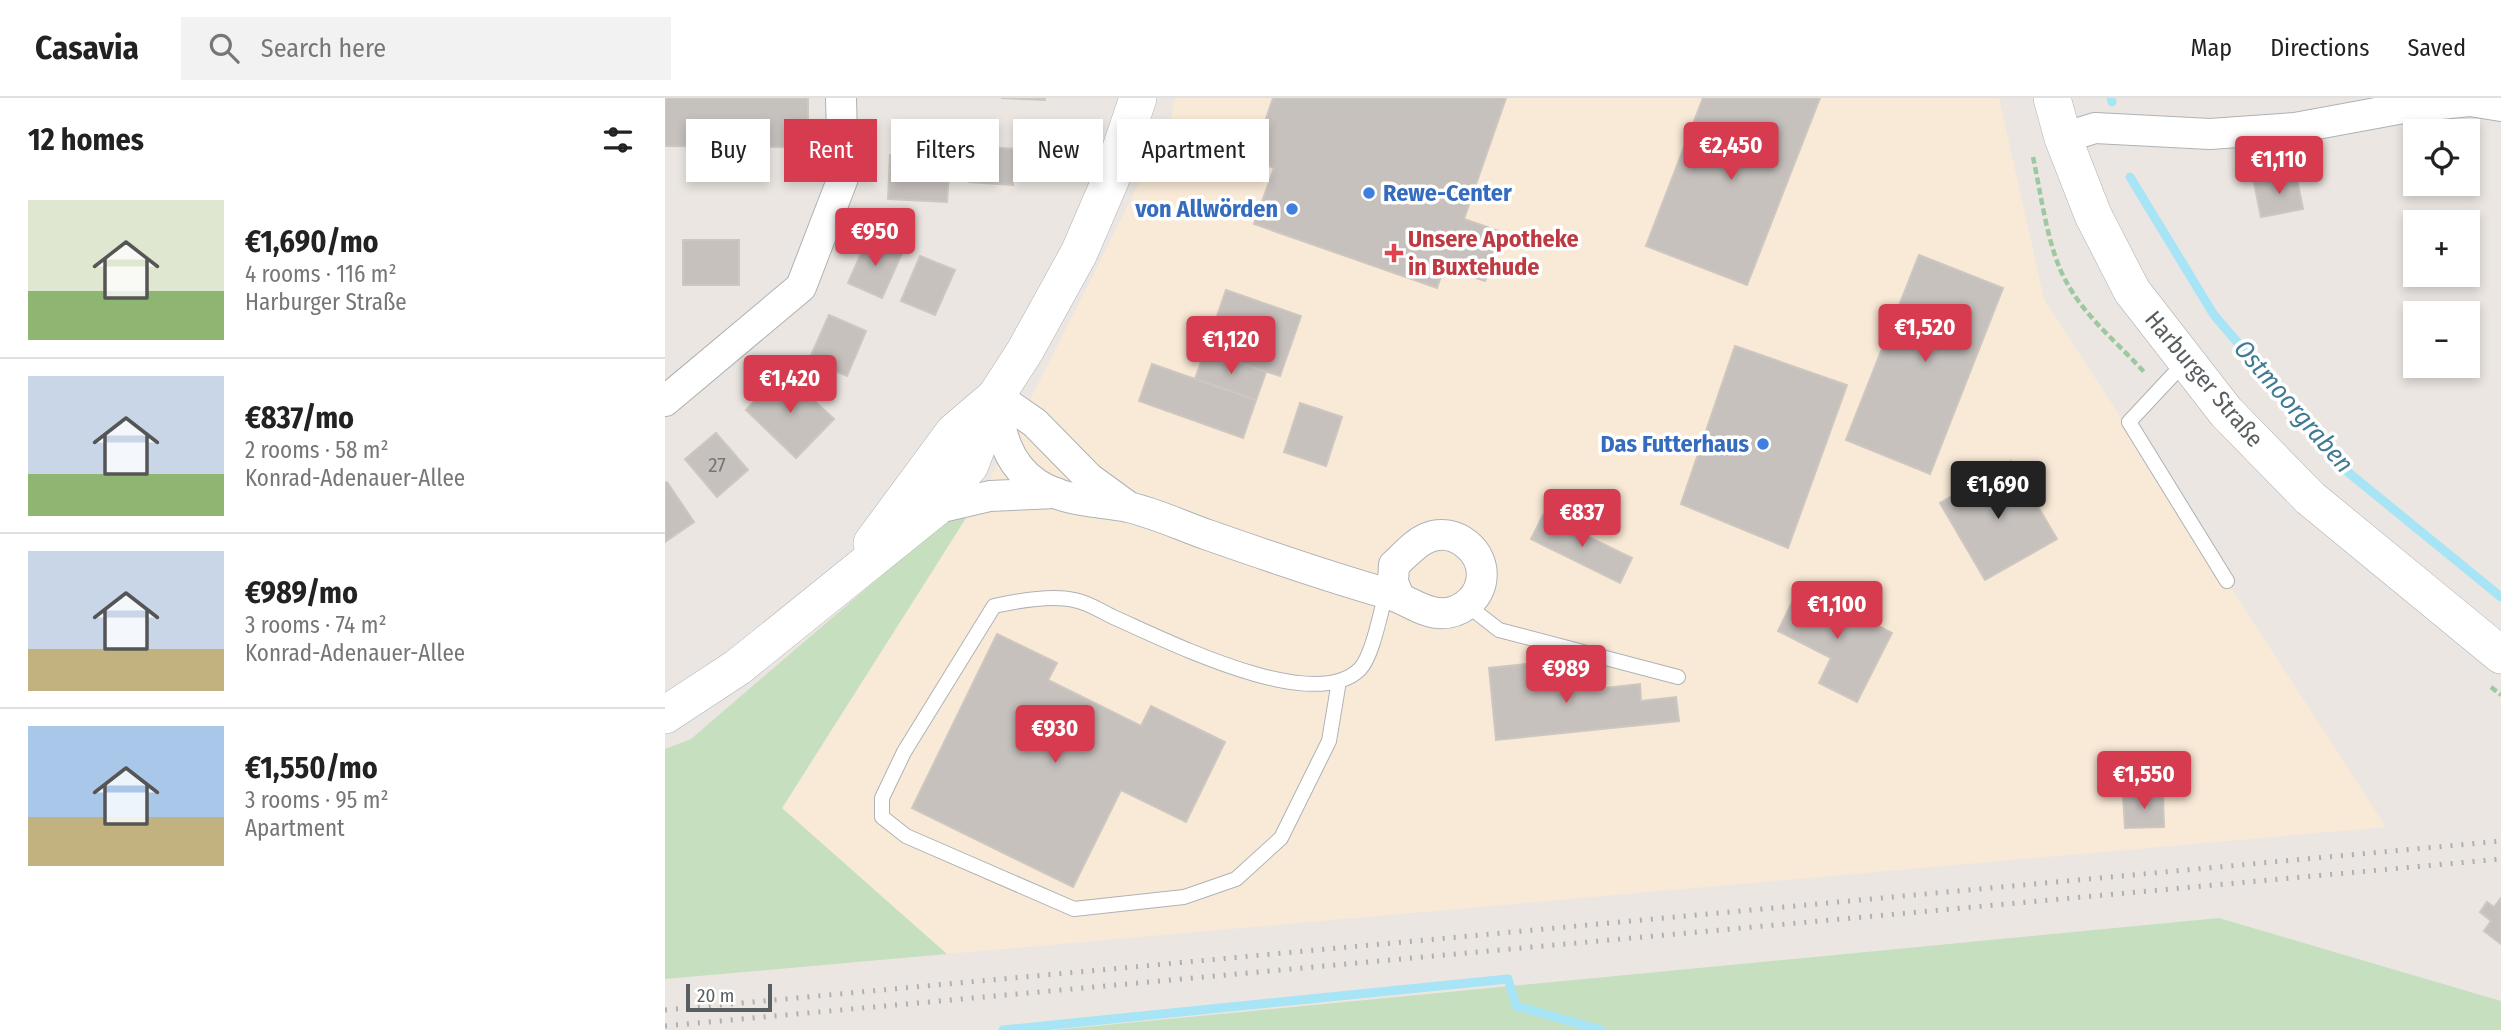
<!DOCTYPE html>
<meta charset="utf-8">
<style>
:root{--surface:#fff;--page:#f2f2f2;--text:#222;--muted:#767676;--line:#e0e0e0;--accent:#d63b50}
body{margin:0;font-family:"Fira Sans Condensed",sans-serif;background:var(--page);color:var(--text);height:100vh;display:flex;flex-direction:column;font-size:26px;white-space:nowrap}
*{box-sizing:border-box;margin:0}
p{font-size:23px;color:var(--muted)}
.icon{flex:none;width:38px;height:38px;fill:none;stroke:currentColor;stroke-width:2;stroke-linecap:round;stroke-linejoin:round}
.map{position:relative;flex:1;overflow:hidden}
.panel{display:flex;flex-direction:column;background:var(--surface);width:665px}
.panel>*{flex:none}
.banner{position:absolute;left:21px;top:21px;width:665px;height:63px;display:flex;gap:14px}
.tools{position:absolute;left:1738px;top:21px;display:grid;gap:14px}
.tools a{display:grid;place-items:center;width:77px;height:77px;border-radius:0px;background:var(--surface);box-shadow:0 4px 10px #0003;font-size:35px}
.scale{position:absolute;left:21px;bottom:18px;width:86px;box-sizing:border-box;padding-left:7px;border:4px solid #595e60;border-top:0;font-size:19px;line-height:24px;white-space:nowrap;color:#595e60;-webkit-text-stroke:5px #fff;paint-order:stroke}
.price{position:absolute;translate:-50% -60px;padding:0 16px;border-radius:7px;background:var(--accent);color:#fff;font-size:23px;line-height:46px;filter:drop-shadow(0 2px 4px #0008)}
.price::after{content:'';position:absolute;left:50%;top:42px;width:21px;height:16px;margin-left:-10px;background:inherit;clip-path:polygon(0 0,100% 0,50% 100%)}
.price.on{background:#222;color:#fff}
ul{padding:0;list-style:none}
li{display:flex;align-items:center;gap:21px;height:175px;padding:0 28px}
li+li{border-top:2px solid var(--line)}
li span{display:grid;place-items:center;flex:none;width:196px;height:140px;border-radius:0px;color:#555}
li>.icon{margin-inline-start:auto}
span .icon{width:84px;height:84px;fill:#fffc;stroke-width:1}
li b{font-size:30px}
h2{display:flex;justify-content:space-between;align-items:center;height:84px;padding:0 28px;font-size:30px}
.pill{padding:0 24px;border-radius:0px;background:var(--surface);box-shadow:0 4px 10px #0003;font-size:24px;line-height:63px}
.pill.on{background:var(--accent);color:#fff}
header{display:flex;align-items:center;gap:42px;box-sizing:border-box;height:98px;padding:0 35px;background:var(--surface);border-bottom:2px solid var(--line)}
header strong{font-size:33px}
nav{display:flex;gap:38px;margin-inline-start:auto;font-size:24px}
.search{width:490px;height:63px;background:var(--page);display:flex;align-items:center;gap:18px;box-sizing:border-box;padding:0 24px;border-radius:0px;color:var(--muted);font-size:26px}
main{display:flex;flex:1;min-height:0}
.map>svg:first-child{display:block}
.commercial{fill:#f9ead7}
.green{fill:#c6e0bf}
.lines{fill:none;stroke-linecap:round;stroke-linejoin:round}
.stream{stroke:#a6e4f6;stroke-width:9}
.building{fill:#c6c1bd;stroke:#cec7c0;stroke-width:2}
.service-casing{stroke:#aeb2b5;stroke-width:16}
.minor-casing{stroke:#aeb2b5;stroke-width:32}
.tertiary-casing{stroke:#aeb2b5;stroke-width:38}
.path{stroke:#9ec8a0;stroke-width:4.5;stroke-dasharray:7 3.5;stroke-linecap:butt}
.service{stroke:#fff;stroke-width:14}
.minor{stroke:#fff;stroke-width:30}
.tertiary{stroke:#fff;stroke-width:37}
.rail{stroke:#afb0b0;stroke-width:5;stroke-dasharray:2 9;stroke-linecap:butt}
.shop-dot{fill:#3f7fe0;stroke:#fff;stroke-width:2.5}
.health-dot{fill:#e0444e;stroke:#fff;stroke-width:2.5}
.labels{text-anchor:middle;stroke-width:7;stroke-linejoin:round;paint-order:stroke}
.number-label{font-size:21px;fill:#747777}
.shop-label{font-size:24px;font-weight:bold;fill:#366cbe;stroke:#fff;text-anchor:end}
.health-label{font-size:24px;font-weight:bold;fill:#be3a42;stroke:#fff;text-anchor:start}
.street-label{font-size:24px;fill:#595e60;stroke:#fff}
.water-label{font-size:26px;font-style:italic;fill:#407b94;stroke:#fff}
</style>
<header>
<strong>Casavia</strong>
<div class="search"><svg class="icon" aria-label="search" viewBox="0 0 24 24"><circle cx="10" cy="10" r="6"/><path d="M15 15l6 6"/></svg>Search here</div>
<nav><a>Map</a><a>Directions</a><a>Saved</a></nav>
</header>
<main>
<section class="panel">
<h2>12 homes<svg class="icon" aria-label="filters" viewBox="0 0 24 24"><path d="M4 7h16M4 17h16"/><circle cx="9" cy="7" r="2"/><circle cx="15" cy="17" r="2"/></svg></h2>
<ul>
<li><span style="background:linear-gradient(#dfe7d0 65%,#8fb573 0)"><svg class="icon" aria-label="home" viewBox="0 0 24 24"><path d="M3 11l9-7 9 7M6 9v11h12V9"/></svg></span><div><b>€1,690/mo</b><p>4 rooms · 116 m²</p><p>Harburger Straße</p></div></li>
<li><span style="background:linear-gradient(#c9d6e8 70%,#8fb573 0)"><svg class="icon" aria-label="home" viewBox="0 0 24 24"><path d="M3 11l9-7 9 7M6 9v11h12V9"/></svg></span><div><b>€837/mo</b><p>2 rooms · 58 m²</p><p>Konrad-Adenauer-Allee</p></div></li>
<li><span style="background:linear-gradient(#c9d6e8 70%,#c2b280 0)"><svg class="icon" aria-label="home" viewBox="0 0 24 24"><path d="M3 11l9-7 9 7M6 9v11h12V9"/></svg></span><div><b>€989/mo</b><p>3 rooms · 74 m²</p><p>Konrad-Adenauer-Allee</p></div></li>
<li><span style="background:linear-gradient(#a9c7e8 65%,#c2b280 0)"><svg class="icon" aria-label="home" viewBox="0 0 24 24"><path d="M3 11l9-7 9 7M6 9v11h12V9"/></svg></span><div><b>€1,550/mo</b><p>3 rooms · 95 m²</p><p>Apartment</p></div></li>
</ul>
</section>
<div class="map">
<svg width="1836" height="932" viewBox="0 0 1836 932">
<rect width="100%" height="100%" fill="#ebe6e1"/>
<polygon class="commercial" points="510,0 1334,0 1379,201 1721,729 282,856 117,711 322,387 506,22"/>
<g class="green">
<polygon points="322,387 117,710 282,856 0,881 0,651 26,641"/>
<polygon points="1554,820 1836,903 1836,932 389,932"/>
</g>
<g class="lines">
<g class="stream">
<polyline points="1446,0 1447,4"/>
<polyline points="1465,79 1549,217 1684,375 1836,499"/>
<polyline points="338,932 843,881 851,908 936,932"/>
</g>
</g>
<g class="building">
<polygon points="0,0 143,0 143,49 0,48"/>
<polygon points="336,0 380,0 380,2"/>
<polygon points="608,0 841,0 799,121 837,134 820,183 779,169 772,190 589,126 609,70 587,62"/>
<polygon points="1038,0 1155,0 1082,187 981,148"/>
<polygon points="305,48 350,51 348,87 304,84"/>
<polygon points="225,57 285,59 282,104 223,101"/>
<polygon points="1631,76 1638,111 1596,119 1589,85"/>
<polygon points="203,140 237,155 217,200 183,185"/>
<rect x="18" y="142" width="56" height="45"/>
<polygon points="1254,157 1338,190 1265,376 1181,342"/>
<polygon points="255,158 290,172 270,217 236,203"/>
<polygon points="561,192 636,218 615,278 540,253"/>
<polygon points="164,217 201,233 182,278 144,262"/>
<polygon points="1070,248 1182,287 1123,450 1016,406"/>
<polygon points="540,253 601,274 591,302 530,281"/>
<polygon points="487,266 591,302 578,340 474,303"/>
<polygon points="118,273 169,321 131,360 81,312"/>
<polygon points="635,305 677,319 661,368 619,354"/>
<polygon points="51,335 83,372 52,399 20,361"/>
<polygon points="1346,363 1392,441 1320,482 1275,405"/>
<polygon points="2,384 29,424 0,444 0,385"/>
<polygon points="878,417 967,460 955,485 866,441"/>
<polygon points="1135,488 1227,535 1192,604 1154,585 1166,560 1113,533"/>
<polygon points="332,536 392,565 383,582 476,628 486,608 560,644 521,724 456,692 408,789 247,710"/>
<polygon points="890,563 893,595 975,586 976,603 1011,599 1014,623 831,642 824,570"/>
<polygon points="1498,696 1499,729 1460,730 1458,697"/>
<polygon points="1836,800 1836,846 1819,833 1826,823 1815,814 1822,804 1829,809"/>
</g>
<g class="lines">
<g class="service-casing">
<g id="service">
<polyline points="1520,264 1464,324 1562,483"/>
<polyline points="802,507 834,532 1013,579"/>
<path d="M 674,583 L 664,643 L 616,740 L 571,781 L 519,799 L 409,811 L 241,738 L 217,719 L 217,700 L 239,654 L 329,508 C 352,503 387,497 409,502 C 422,504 436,513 448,519 C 499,541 648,618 695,571 C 708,557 715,515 721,496"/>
</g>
</g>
<g class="minor-casing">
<g id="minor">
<polyline points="1398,40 1430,30 1545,36 1630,30 1744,9 1805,3 1836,8"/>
<path d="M 331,298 C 334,331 341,366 372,386 C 400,404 432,403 463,409 C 490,415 517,428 543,437 C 603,458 663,479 724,496 C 740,501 757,514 773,515 C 793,517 812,503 816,484 C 822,454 790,428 762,440 C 750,445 739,458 729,467 L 728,484 L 734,499"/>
<polyline points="331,298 370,325 424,380 461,407"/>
<polyline points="0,303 136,189 178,80 176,0"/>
<polyline points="269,411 325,398 391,395"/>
</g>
</g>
<g class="tertiary-casing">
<g id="tertiary">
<polyline points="1387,0 1398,40 1428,117 1467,193 1561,314 1645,400 1836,557"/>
<polyline points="207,445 289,334 329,300"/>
<polyline points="0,617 73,569 269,411 305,367 331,298 360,253 414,155 445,83 473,0"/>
</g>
</g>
<g class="path">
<path d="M 1368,59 C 1376,96 1383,153 1402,185 C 1421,220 1454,246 1480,275"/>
<polyline points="1826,589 1836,597"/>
</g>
<use href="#service" class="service"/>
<use href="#minor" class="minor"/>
<use href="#tertiary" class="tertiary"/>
<g class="rail">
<polyline points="0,912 1836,743"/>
<polyline points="0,928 1836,761"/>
</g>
</g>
<g class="shop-dot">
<circle cx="704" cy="95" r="7"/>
<circle cx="627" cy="111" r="7"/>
<circle cx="1098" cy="346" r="7"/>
</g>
<path class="health-dot" d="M725.5 144.5h7v7h7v7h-7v7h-7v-7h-7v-7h7z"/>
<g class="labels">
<g class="number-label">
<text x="52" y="374">27</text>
</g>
<g class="shop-label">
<text x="718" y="103" text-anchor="start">Rewe-Center</text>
<text x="613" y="119">von Allwörden</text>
<text x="1084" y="354">Das Futterhaus</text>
</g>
<g class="health-label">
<text x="743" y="149">Unsere Apotheke<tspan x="743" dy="28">in Buxtehude</tspan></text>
</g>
<g class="street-label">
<text transform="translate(1539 281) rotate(50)" y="8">Harburger Straße</text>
</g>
<g class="water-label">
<text transform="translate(1629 308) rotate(49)" y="9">Ostmoorgraben</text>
</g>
</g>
</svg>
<div class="tools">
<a><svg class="icon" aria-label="locate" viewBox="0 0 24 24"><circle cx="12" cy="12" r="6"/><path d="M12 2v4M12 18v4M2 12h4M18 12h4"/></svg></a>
<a>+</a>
<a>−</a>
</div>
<div class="scale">20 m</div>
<b class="price" style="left:1066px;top:84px">€2,450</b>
<b class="price" style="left:1614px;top:98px">€1,110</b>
<b class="price" style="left:210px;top:170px">€950</b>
<b class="price" style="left:1260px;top:266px">€1,520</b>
<b class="price" style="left:566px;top:278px">€1,120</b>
<b class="price" style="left:125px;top:317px">€1,420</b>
<b class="price on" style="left:1333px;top:423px">€1,690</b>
<b class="price" style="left:917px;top:451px">€837</b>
<b class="price" style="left:1172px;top:543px">€1,100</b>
<b class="price" style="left:901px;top:607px">€989</b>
<b class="price" style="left:390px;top:667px">€930</b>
<b class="price" style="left:1479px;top:713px">€1,550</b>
<div class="banner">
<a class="pill">Buy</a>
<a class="pill on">Rent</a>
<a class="pill">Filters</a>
<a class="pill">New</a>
<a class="pill">Apartment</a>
</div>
</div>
</main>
